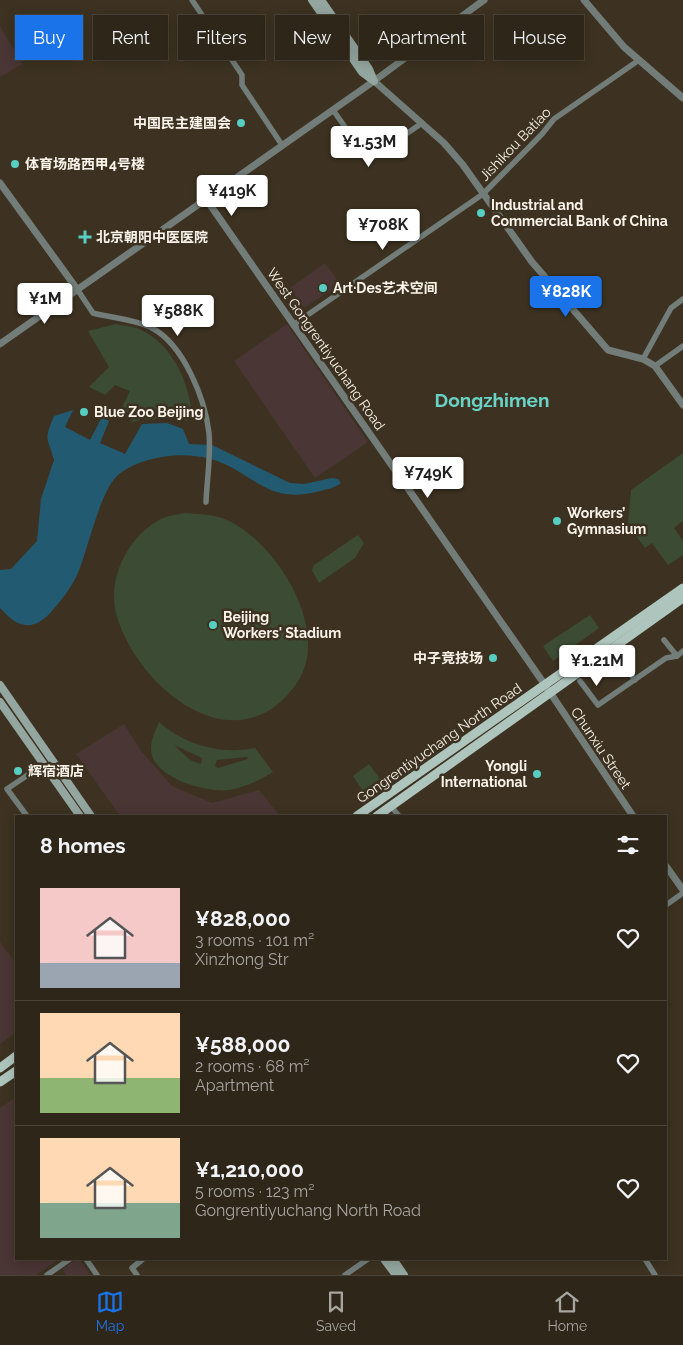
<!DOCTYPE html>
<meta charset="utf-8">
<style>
:root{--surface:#2e2619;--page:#3a3226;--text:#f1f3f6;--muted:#a7a5a2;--line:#494338;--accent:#1a73e8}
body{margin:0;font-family:Raleway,"Noto Sans SC",sans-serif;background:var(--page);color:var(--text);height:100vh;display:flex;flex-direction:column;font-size:19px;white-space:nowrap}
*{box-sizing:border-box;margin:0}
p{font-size:16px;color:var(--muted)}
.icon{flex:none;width:28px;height:28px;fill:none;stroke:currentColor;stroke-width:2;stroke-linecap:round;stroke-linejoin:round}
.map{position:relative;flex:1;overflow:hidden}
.drawer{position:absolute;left:15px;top:815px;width:652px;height:445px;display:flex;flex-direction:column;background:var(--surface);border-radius:0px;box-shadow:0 2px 12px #0003,0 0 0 1px var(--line)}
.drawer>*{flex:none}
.banner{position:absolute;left:15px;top:15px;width:654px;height:45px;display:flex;gap:10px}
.price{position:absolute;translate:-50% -42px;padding:0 11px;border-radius:5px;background:#fff;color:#222;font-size:16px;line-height:32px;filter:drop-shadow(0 1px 2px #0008)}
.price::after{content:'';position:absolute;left:50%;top:30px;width:15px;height:11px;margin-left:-8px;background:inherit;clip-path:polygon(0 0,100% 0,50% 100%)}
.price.current{background:var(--accent);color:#fff}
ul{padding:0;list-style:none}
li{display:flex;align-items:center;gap:15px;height:125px;padding:0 25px}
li+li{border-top:1px solid var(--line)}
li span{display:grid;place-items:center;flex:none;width:140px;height:100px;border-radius:0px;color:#555}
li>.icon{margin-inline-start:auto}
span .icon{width:60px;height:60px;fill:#fffc;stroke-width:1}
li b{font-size:21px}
h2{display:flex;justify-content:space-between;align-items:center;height:60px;padding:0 25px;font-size:21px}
.tag{padding:0 18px;border-radius:0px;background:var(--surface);box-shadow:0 2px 12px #0003,0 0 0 1px var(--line);font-size:18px;line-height:45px}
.tag.current{background:var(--accent);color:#fff}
.dock{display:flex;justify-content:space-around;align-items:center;height:70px;border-top:1px solid var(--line);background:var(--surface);font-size:14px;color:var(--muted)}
.dock a{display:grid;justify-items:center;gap:2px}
.dock .current{color:var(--accent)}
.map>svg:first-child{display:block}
.commercial{fill:#4a3634}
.green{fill:#3c4b33;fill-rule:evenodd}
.water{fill:#225b71}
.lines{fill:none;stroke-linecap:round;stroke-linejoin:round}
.minor{stroke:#727d79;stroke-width:5.5}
.tertiary{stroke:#727d79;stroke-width:7}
.secondary{stroke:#94a6a0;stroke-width:8}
.primary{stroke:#aec5be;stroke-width:9}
.poi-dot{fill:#57cec1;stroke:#3d3221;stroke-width:2}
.labels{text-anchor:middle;stroke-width:5;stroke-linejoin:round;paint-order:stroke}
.poi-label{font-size:14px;font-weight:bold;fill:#faf3e9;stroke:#3d3221;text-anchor:start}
.street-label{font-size:14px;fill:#faf3e9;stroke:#3d3221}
.district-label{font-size:19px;font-weight:bold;fill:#69d3c7;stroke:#3d3221}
</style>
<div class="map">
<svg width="683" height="1275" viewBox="0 0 683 1275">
<rect width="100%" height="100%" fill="#3d3221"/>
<g class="commercial">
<polygon points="0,26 22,64 0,77"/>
<polygon points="325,263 340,284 304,308 290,288"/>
<polygon points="287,324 368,442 315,478 234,361"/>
<polygon points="124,724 141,751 172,786 212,803 259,790 280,816 120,816 76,754"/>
<polygon points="0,942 16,964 16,1032 0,1044"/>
<polygon points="16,1097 16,1259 59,1259 36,1275 0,1275 0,1108"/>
<polygon points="77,1259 79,1259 90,1275 66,1275 62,1269"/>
</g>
<g class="green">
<path d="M 116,324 C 124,326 132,326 139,329 C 172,343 190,383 192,417 L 187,421 L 165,415 L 153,420 L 141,419 L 131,423 L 134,415 L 121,409 L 130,391 L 115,385 L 105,395 L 89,387 L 109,367 L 88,331 Z"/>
<polygon points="683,453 683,521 674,528 683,541 683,555 668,565 652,543 645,548 628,525 631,490"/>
<path d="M 184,513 C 197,514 210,514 222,518 C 274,537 333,630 297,683 C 238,768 140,691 117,617 C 106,580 127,538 159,520 C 166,516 176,515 184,513 Z"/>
<polygon points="358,535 364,543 355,558 319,583 312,570 314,565"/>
<polygon points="590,615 599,628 553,661 543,646"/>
<path d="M 159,722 C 185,745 221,755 255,748 L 273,772 C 260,780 246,787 230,790 C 207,793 150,778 151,748 C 151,739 156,730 159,722 ZM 174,745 L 202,758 L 201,764 L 190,760 ZM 247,757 L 248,759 L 218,768 L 215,766 L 217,760 Z"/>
<polygon points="369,764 380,779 363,791 353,776"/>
</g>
<path class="water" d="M 73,410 L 65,427 L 90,440 L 102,417 L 109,421 L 100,443 L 125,454 L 142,424 L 167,423 L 183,429 L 189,444 L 212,445 L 290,483 L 304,484 L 332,478 L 338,479 L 341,483 C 335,488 327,489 320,491 C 265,506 255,472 211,459 C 182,451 143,456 119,474 C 100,489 88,551 77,575 C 70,589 61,601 51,612 C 43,621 33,628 21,624 C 13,622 6,614 0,608 L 0,570 L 11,569 L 37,541 L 41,499 L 54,460 C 48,437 43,442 54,416 Z"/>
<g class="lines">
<g class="minor">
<polyline points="192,0 242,75 242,85 282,145"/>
<polyline points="333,110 367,158 373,157 422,123"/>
<path d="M 77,289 L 93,313 C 112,318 135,319 152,328 C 184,345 205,399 209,433 C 211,456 207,479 206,502"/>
<polyline points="293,325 483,194 542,134 554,119 639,60"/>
<polyline points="643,359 671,308 683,299"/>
<polyline points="655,366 683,346"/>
<polyline points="664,640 677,656"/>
<polyline points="624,665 635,680"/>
<polyline points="580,681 598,705 666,658 677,656 683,651"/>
<polyline points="394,810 399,816"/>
<polyline points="27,816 7,789 44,764"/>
<polyline points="666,905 683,893"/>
<polyline points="86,1259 97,1275"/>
<polyline points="645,1259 655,1275"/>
<polyline points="47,1275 70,1259"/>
<polyline points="137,1275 132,1268 143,1259"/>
<polyline points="345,1275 368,1259"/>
</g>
<g class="tertiary">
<polyline points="584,0 624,47 683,98"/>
<polyline points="374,81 444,143 463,165 532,262 608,350 643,359 655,366 683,405"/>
<polyline points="0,183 77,289"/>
<polyline points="206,199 545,685 633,816"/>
<polyline points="0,344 374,81 484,0"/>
<polyline points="666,866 683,890"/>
</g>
<g class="secondary">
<polyline points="312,0 362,72 374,81"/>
<polyline points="321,0 369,69 373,79"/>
<polyline points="0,685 91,816"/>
<polyline points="0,702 80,816"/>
<polyline points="384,1259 396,1275"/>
<polyline points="393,1259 404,1275"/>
</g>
<g class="primary">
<polyline points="357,816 683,588"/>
<polyline points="377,816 683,598"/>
<polyline points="0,1068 16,1056"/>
<polyline points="0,1082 16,1071"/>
</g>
</g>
<g class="poi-dot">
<circle cx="241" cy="123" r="5"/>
<circle cx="15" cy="164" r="5"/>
<circle cx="481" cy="213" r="5"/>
<path d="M82.5 229.5h5v5h5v5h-5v5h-5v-5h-5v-5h5z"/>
<circle cx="323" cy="288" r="5"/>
<circle cx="84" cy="412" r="5"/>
<circle cx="557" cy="521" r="5"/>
<circle cx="213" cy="625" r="5"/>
<circle cx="493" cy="658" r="5"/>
<circle cx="18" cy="771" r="5"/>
<circle cx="537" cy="774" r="5"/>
</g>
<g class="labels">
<g class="poi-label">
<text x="231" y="128" text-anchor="end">中国民主建国会</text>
<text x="25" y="169">体育场路西甲4号楼</text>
<text x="491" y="210">Industrial and<tspan x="491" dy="16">Commercial Bank of China</tspan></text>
<text x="96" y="242">北京朝阳中医医院</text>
<text x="333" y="293">Art·Des艺术空间</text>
<text x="94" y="417">Blue Zoo Beijing</text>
<text x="567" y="518">Workers’<tspan x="567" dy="16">Gymnasium</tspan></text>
<text x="223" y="622">Beijing<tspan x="223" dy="16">Workers' Stadium</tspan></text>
<text x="483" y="663" text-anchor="end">中子竞技场</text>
<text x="527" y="771" text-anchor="end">Yongli<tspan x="527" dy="16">International</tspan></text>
<text x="28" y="776">辉宿酒店</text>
</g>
<g class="street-label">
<text transform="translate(515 144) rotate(-46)" y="5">Jishikou Batiao</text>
<text transform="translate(326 349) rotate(55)" y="5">West Gongrentiyuchang Road</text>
<text transform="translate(439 743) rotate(-35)" y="5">Gongrentiyuchang North Road</text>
<text transform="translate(601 748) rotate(56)" y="5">Chunxiu Street</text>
</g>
<g class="district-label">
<text x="492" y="407">Dongzhimen</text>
</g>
</g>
</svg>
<b class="price" style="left:369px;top:168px">¥1.53M</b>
<b class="price" style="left:232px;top:217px">¥419K</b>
<b class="price" style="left:383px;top:251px">¥708K</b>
<b class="price current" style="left:566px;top:318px">¥828K</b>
<b class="price" style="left:45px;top:325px">¥1M</b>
<b class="price" style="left:178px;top:337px">¥588K</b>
<b class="price" style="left:428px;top:499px">¥749K</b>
<b class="price" style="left:597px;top:687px">¥1.21M</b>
<div class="banner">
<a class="tag current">Buy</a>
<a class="tag">Rent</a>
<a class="tag">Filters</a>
<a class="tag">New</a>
<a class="tag">Apartment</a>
<a class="tag">House</a>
</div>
<section class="drawer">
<h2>8 homes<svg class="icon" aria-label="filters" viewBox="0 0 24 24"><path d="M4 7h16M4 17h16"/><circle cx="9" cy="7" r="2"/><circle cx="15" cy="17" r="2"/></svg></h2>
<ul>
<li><span style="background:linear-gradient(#f6c9c9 75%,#9aa5b1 0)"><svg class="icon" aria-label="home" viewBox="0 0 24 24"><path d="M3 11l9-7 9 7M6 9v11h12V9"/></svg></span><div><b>¥828,000</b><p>3 rooms · 101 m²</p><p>Xinzhong Str</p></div><svg class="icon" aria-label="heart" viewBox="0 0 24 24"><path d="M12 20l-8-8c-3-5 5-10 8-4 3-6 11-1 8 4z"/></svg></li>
<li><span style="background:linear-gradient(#ffd9b3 65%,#8fb573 0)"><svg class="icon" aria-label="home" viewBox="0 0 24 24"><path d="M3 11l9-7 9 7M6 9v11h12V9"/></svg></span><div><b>¥588,000</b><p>2 rooms · 68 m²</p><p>Apartment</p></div><svg class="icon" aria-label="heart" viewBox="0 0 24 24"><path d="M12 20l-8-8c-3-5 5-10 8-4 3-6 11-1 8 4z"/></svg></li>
<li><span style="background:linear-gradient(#ffd9b3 65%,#7fa58c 0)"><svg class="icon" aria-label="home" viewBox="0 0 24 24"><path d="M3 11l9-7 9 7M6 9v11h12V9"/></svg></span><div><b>¥1,210,000</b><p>5 rooms · 123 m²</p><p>Gongrentiyuchang North Road</p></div><svg class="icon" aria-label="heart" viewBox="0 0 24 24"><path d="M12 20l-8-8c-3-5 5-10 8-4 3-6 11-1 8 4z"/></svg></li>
</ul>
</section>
</div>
<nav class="dock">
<a class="current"><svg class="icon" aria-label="map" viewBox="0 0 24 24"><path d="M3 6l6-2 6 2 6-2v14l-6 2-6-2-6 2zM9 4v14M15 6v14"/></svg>Map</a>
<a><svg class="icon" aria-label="saved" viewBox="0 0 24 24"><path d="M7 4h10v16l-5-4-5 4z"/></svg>Saved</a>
<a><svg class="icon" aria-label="home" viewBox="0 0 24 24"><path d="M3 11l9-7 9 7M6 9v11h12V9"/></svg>Home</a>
</nav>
